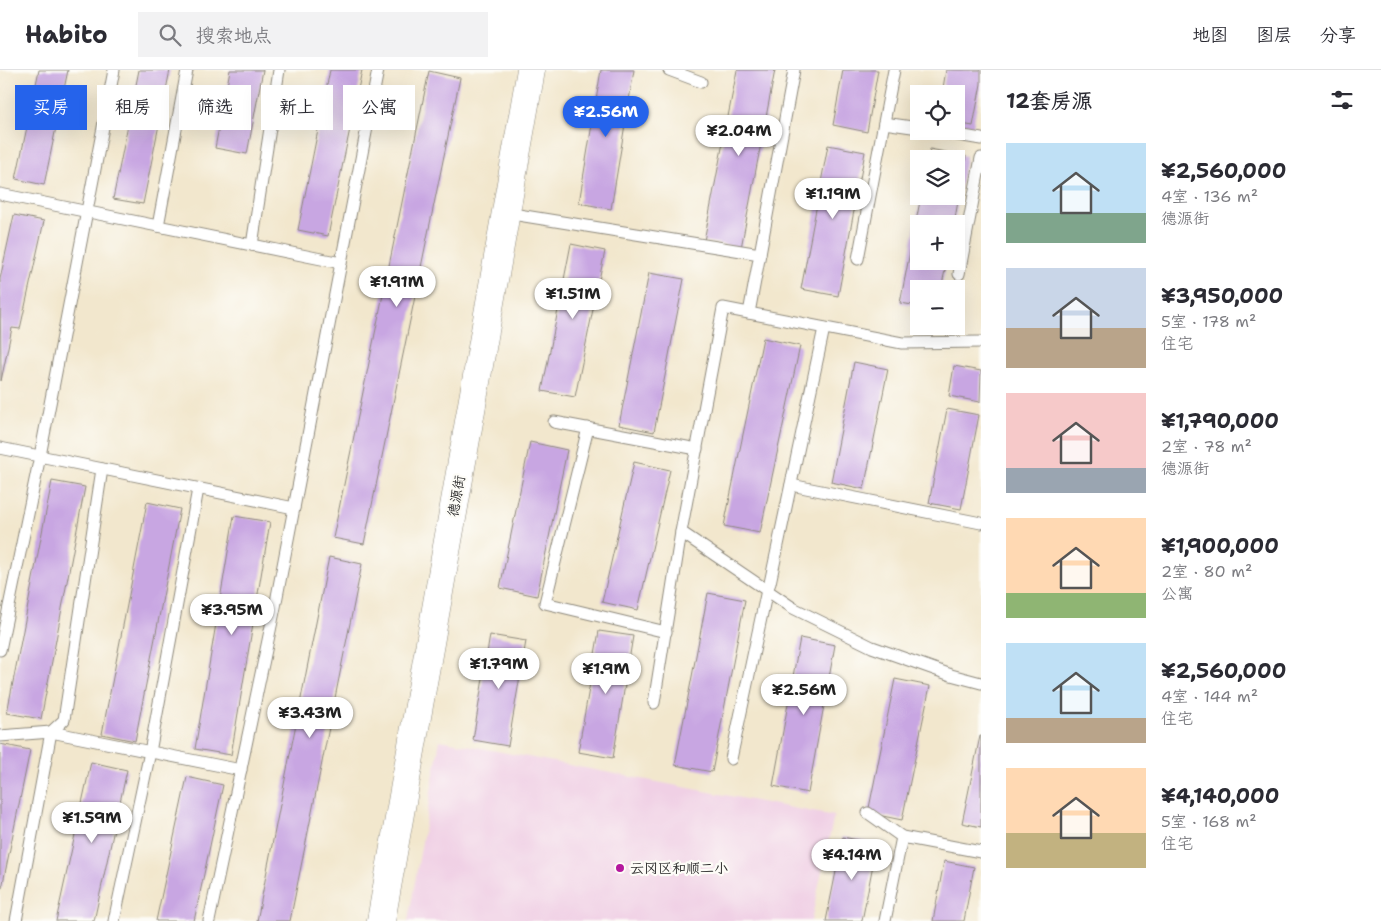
<!DOCTYPE html>
<html lang="zh">
<meta charset="utf-8">
<style>
:root{--surface:#fff;--page:#f2f2f3;--text:#2b2b33;--muted:#7c7c81;--line:#e1e1e2;--accent:#2563eb}
body{margin:0;font-family:"Shantell Sans","LXGW WenKai TC",sans-serif;background:var(--page);color:var(--text);height:100vh;display:flex;flex-direction:column;font-size:19px;white-space:nowrap}
*{box-sizing:border-box;margin:0}
p{font-size:16px;color:var(--muted)}
.icon{flex:none;width:28px;height:28px;fill:none;stroke:currentColor;stroke-width:2;stroke-linecap:round;stroke-linejoin:round}
.map{position:relative;flex:1;overflow:hidden}
.sheet{display:flex;flex-direction:column;background:var(--surface);width:400px}
.sheet>*{flex:none}
.banner{position:absolute;left:15px;top:15px;width:475px;height:45px;display:flex;gap:10px}
.buttons{position:absolute;left:910px;top:15px;display:grid;gap:10px}
.buttons a{display:grid;place-items:center;width:55px;height:55px;border-radius:0px;background:var(--surface);box-shadow:0 5px 20px #0002;font-size:25px}
.price{position:absolute;translate:-50% -42px;padding:0 11px;border-radius:18px;background:#fff;color:#222;font-size:16px;line-height:32px;filter:drop-shadow(0 1px 2px #0008)}
.price::after{content:'';position:absolute;left:50%;top:30px;width:15px;height:11px;margin-left:-8px;background:inherit;clip-path:polygon(0 0,100% 0,50% 100%)}
.price.on{background:var(--accent);color:#fff}
ul{padding:0;list-style:none}
li{display:flex;align-items:center;gap:15px;height:125px;padding:0 25px}
li span{display:grid;place-items:center;flex:none;width:140px;height:100px;border-radius:0px;color:#555}
li>.icon{margin-inline-start:auto}
span .icon{width:60px;height:60px;fill:#fffc;stroke-width:1}
li b{font-size:21px}
h2{display:flex;justify-content:space-between;align-items:center;height:60px;padding:0 25px;font-size:21px}
.chip{padding:0 18px;border-radius:0px;background:var(--surface);box-shadow:0 5px 20px #0002;font-size:18px;line-height:45px}
.chip.on{background:var(--accent);color:#fff}
header{display:flex;align-items:center;gap:30px;box-sizing:border-box;height:70px;padding:0 25px;background:var(--surface);border-bottom:1px solid var(--line)}
header strong{font-size:24px}
nav{display:flex;gap:28px;margin-inline-start:auto;font-size:18px}
.search{width:350px;height:45px;background:var(--page);display:flex;align-items:center;gap:12px;box-sizing:border-box;padding:0 18px;border-radius:0px;color:var(--muted);font-size:19px}
main{display:flex;flex:1;min-height:0}
.map>svg:first-child{display:block}
.built{fill:#f0d0e5}
.building{fill:#c8a6e2}
.lines{fill:none;stroke-linecap:round;stroke-linejoin:round}
.service-casing{stroke:#8e897c;stroke-width:13}
.tertiary-casing{stroke:#8e897c;stroke-width:29}
.service{stroke:#fff;stroke-width:11}
.tertiary{stroke:#fff;stroke-width:28}
.poi-dot{fill:#b5179e;stroke:#fdfcf7;stroke-width:2}
.labels{text-anchor:middle;stroke-width:4.5;stroke-linejoin:round;paint-order:stroke}
.street-label{font-size:14px;fill:#2b2b2b;stroke:#fdfcf7}
.poi-label{font-size:14px;fill:#2b2b2b;stroke:#fdfcf7;text-anchor:start}
</style>
<header>
<strong>Habito</strong>
<div class="search"><svg class="icon" aria-label="search" viewBox="0 0 24 24"><circle cx="10" cy="10" r="6"/><path d="M15 15l6 6"/></svg>搜索地点</div>
<nav><a>地图</a><a>图层</a><a>分享</a></nav>
</header>
<main>
<div class="map">
<svg width="981" height="851" viewBox="0 0 981 851">
<rect width="100%" height="100%" fill="#fdfcf7"/>
<filter id="ink" filterUnits="userSpaceOnUse"><feTurbulence type="fractalNoise" baseFrequency=".02" numOctaves="2"/><feDisplacementMap in="SourceGraphic" scale="10" xChannelSelector="R" yChannelSelector="G"/><feConvolveMatrix kernelMatrix="1 2 1 2 8 2 1 2 1" color-interpolation-filters="sRGB"/></filter>
<filter id="wash" filterUnits="userSpaceOnUse"><feTurbulence type="fractalNoise" baseFrequency=".0096" numOctaves="4" result="noise"/><feDisplacementMap in="SourceGraphic" scale="20" xChannelSelector="R" yChannelSelector="G"/><feGaussianBlur stdDeviation="1.12" result="paint"/><feColorMatrix in="noise" values="0 0 0 0 0 0 0 0 0 0 0 0 0 0 0 0 0 1.4 0 .05"/><feComposite in="paint" operator="in"/></filter>
<g filter="url(#wash)">
<rect width="100%" height="100%" fill="#f2e7cd"/>
<polygon class="built" points="440,670 834,746 811,851 408,851"/>
<g id="blocks">
<g class="building">
<polygon points="39,0 68,0 44,115 16,109"/>
<polygon points="139,0 170,0 143,134 113,129"/>
<polygon points="230,0 263,0 247,84 215,78"/>
<polygon points="330,0 362,0 328,166 298,160"/>
<polygon points="601,0 634,0 611,139 579,133"/>
<polygon points="737,0 775,0 741,178 704,171"/>
<polygon points="843,0 878,0 867,62 833,55"/>
<polygon points="946,0 981,0 981,14 973,56 956,53 956,24 942,24"/>
<polygon points="429,1 460,8 364,474 333,468"/>
<polygon points="828,75 865,82 838,226 801,219"/>
<polygon points="930,79 966,86 954,154 919,154 919,191 947,191 941,219 919,219 919,236 900,233 921,126 956,126 956,89 928,89"/>
<polygon points="14,145 44,151 20,259 12,258 1,311 0,209"/>
<polygon points="571,174 605,181 575,327 542,321"/>
<polygon points="649,203 684,209 654,362 619,355"/>
<polygon points="763,268 800,276 760,463 724,456"/>
<polygon points="854,292 888,299 864,419 831,412"/>
<polygon points="954,296 981,301 980,332 949,326"/>
<polygon points="947,339 979,345 961,439 929,433"/>
<polygon points="530,372 567,380 537,526 500,518"/>
<polygon points="634,392 670,400 638,540 602,532"/>
<polygon points="52,411 85,417 41,649 7,643"/>
<polygon points="147,432 180,439 135,671 102,664"/>
<polygon points="234,446 270,452 231,685 195,679"/>
<polygon points="329,487 362,494 290,851 257,851"/>
<polygon points="708,523 745,530 712,702 675,695"/>
<polygon points="599,561 633,566 613,688 578,682"/>
<polygon points="490,565 526,571 508,676 473,670"/>
<polygon points="800,568 835,575 808,723 773,716"/>
<polygon points="895,609 930,616 902,750 868,743"/>
<polygon points="980,666 981,666 981,757 962,753"/>
<polygon points="0,674 30,680 2,818 0,818"/>
<polygon points="91,692 127,700 94,851 56,851"/>
<polygon points="187,707 223,715 194,851 156,851"/>
<polygon points="843,767 877,774 862,851 826,851"/>
<polygon points="944,791 974,797 964,851 933,851"/>
</g>
</g>
</g>
<g filter="url(#ink)">
<use href="#blocks" fill-opacity="0" stroke="#8e897c" stroke-width="1"/>
<g class="lines">
<g class="service-casing">
<g id="service">
<polyline points="669,0 701,12"/>
<polyline points="884,53 919,58"/>
<polyline points="935,61 981,69"/>
<polyline points="0,124 341,193"/>
<polyline points="506,143 760,184"/>
<polyline points="158,156 187,0"/>
<polyline points="252,175 279,0"/>
<polyline points="858,189 894,0"/>
<polyline points="959,204 981,88"/>
<polyline points="749,243 794,0"/>
<polyline points="554,352 697,379"/>
<polyline points="588,358 545,533 666,562"/>
<polyline points="0,378 294,438"/>
<polyline points="791,415 981,453"/>
<polyline points="681,462 793,538 872,577 951,605 981,613"/>
<polyline points="0,580 40,386 114,0"/>
<polyline points="654,633 681,462 723,238 902,273 981,272"/>
<polyline points="0,666 51,662 241,700"/>
<polyline points="731,689 767,520 770,513 824,258"/>
<polyline points="868,743 902,767 981,782"/>
<polyline points="16,851 51,662 64,650 102,399"/>
<polyline points="114,851 150,682 198,419"/>
<polyline points="209,851 275,537 378,0"/>
<polyline points="885,851 902,767"/>
</g>
</g>
<g class="tertiary-casing">
<polyline id="tertiary" points="381,851 531,0"/>
</g>
<use href="#service" class="service"/>
<use href="#tertiary" class="tertiary"/>
</g>
</g>
<circle class="poi-dot" cx="620" cy="798" r="5"/>
<g class="labels">
<g class="street-label">
<text transform="translate(456 426) rotate(-80)" y="5">德源街</text>
</g>
<g class="poi-label">
<text x="630" y="803">云冈区和顺二小</text>
</g>
</g>
</svg>
<div class="buttons">
<a><svg class="icon" aria-label="locate" viewBox="0 0 24 24"><circle cx="12" cy="12" r="6"/><path d="M12 2v4M12 18v4M2 12h4M18 12h4"/></svg></a>
<a><svg class="icon" aria-label="layers" viewBox="0 0 24 24"><path d="M12 4l9 5-9 5-9-5zM3 14l9 5 9-5"/></svg></a>
<a>+</a>
<a>−</a>
</div>
<b class="price on" style="left:606px;top:68px">¥2.56M</b>
<b class="price" style="left:739px;top:87px">¥2.04M</b>
<b class="price" style="left:833px;top:150px">¥1.19M</b>
<b class="price" style="left:397px;top:238px">¥1.91M</b>
<b class="price" style="left:573px;top:250px">¥1.51M</b>
<b class="price" style="left:232px;top:566px">¥3.95M</b>
<b class="price" style="left:499px;top:620px">¥1.79M</b>
<b class="price" style="left:606px;top:625px">¥1.9M</b>
<b class="price" style="left:804px;top:646px">¥2.56M</b>
<b class="price" style="left:310px;top:669px">¥3.43M</b>
<b class="price" style="left:92px;top:774px">¥1.59M</b>
<b class="price" style="left:852px;top:811px">¥4.14M</b>
<div class="banner">
<a class="chip on">买房</a>
<a class="chip">租房</a>
<a class="chip">筛选</a>
<a class="chip">新上</a>
<a class="chip">公寓</a>
</div>
</div>
<section class="sheet">
<h2>12套房源<svg class="icon" aria-label="filters" viewBox="0 0 24 24"><path d="M4 7h16M4 17h16"/><circle cx="9" cy="7" r="2"/><circle cx="15" cy="17" r="2"/></svg></h2>
<ul>
<li><span style="background:linear-gradient(#bfe0f5 70%,#7fa58c 0)"><svg class="icon" aria-label="home" viewBox="0 0 24 24"><path d="M3 11l9-7 9 7M6 9v11h12V9"/></svg></span><div><b>¥2,560,000</b><p>4室 · 136 m²</p><p>德源街</p></div></li>
<li><span style="background:linear-gradient(#c9d6e8 60%,#b9a48a 0)"><svg class="icon" aria-label="home" viewBox="0 0 24 24"><path d="M3 11l9-7 9 7M6 9v11h12V9"/></svg></span><div><b>¥3,950,000</b><p>5室 · 178 m²</p><p>住宅</p></div></li>
<li><span style="background:linear-gradient(#f6c9c9 75%,#9aa5b1 0)"><svg class="icon" aria-label="home" viewBox="0 0 24 24"><path d="M3 11l9-7 9 7M6 9v11h12V9"/></svg></span><div><b>¥1,790,000</b><p>2室 · 78 m²</p><p>德源街</p></div></li>
<li><span style="background:linear-gradient(#ffd9b3 75%,#8fb573 0)"><svg class="icon" aria-label="home" viewBox="0 0 24 24"><path d="M3 11l9-7 9 7M6 9v11h12V9"/></svg></span><div><b>¥1,900,000</b><p>2室 · 80 m²</p><p>公寓</p></div></li>
<li><span style="background:linear-gradient(#bfe0f5 75%,#b9a48a 0)"><svg class="icon" aria-label="home" viewBox="0 0 24 24"><path d="M3 11l9-7 9 7M6 9v11h12V9"/></svg></span><div><b>¥2,560,000</b><p>4室 · 144 m²</p><p>住宅</p></div></li>
<li><span style="background:linear-gradient(#ffd9b3 65%,#c2b280 0)"><svg class="icon" aria-label="home" viewBox="0 0 24 24"><path d="M3 11l9-7 9 7M6 9v11h12V9"/></svg></span><div><b>¥4,140,000</b><p>5室 · 168 m²</p><p>住宅</p></div></li>
</ul>
</section>
</main>
